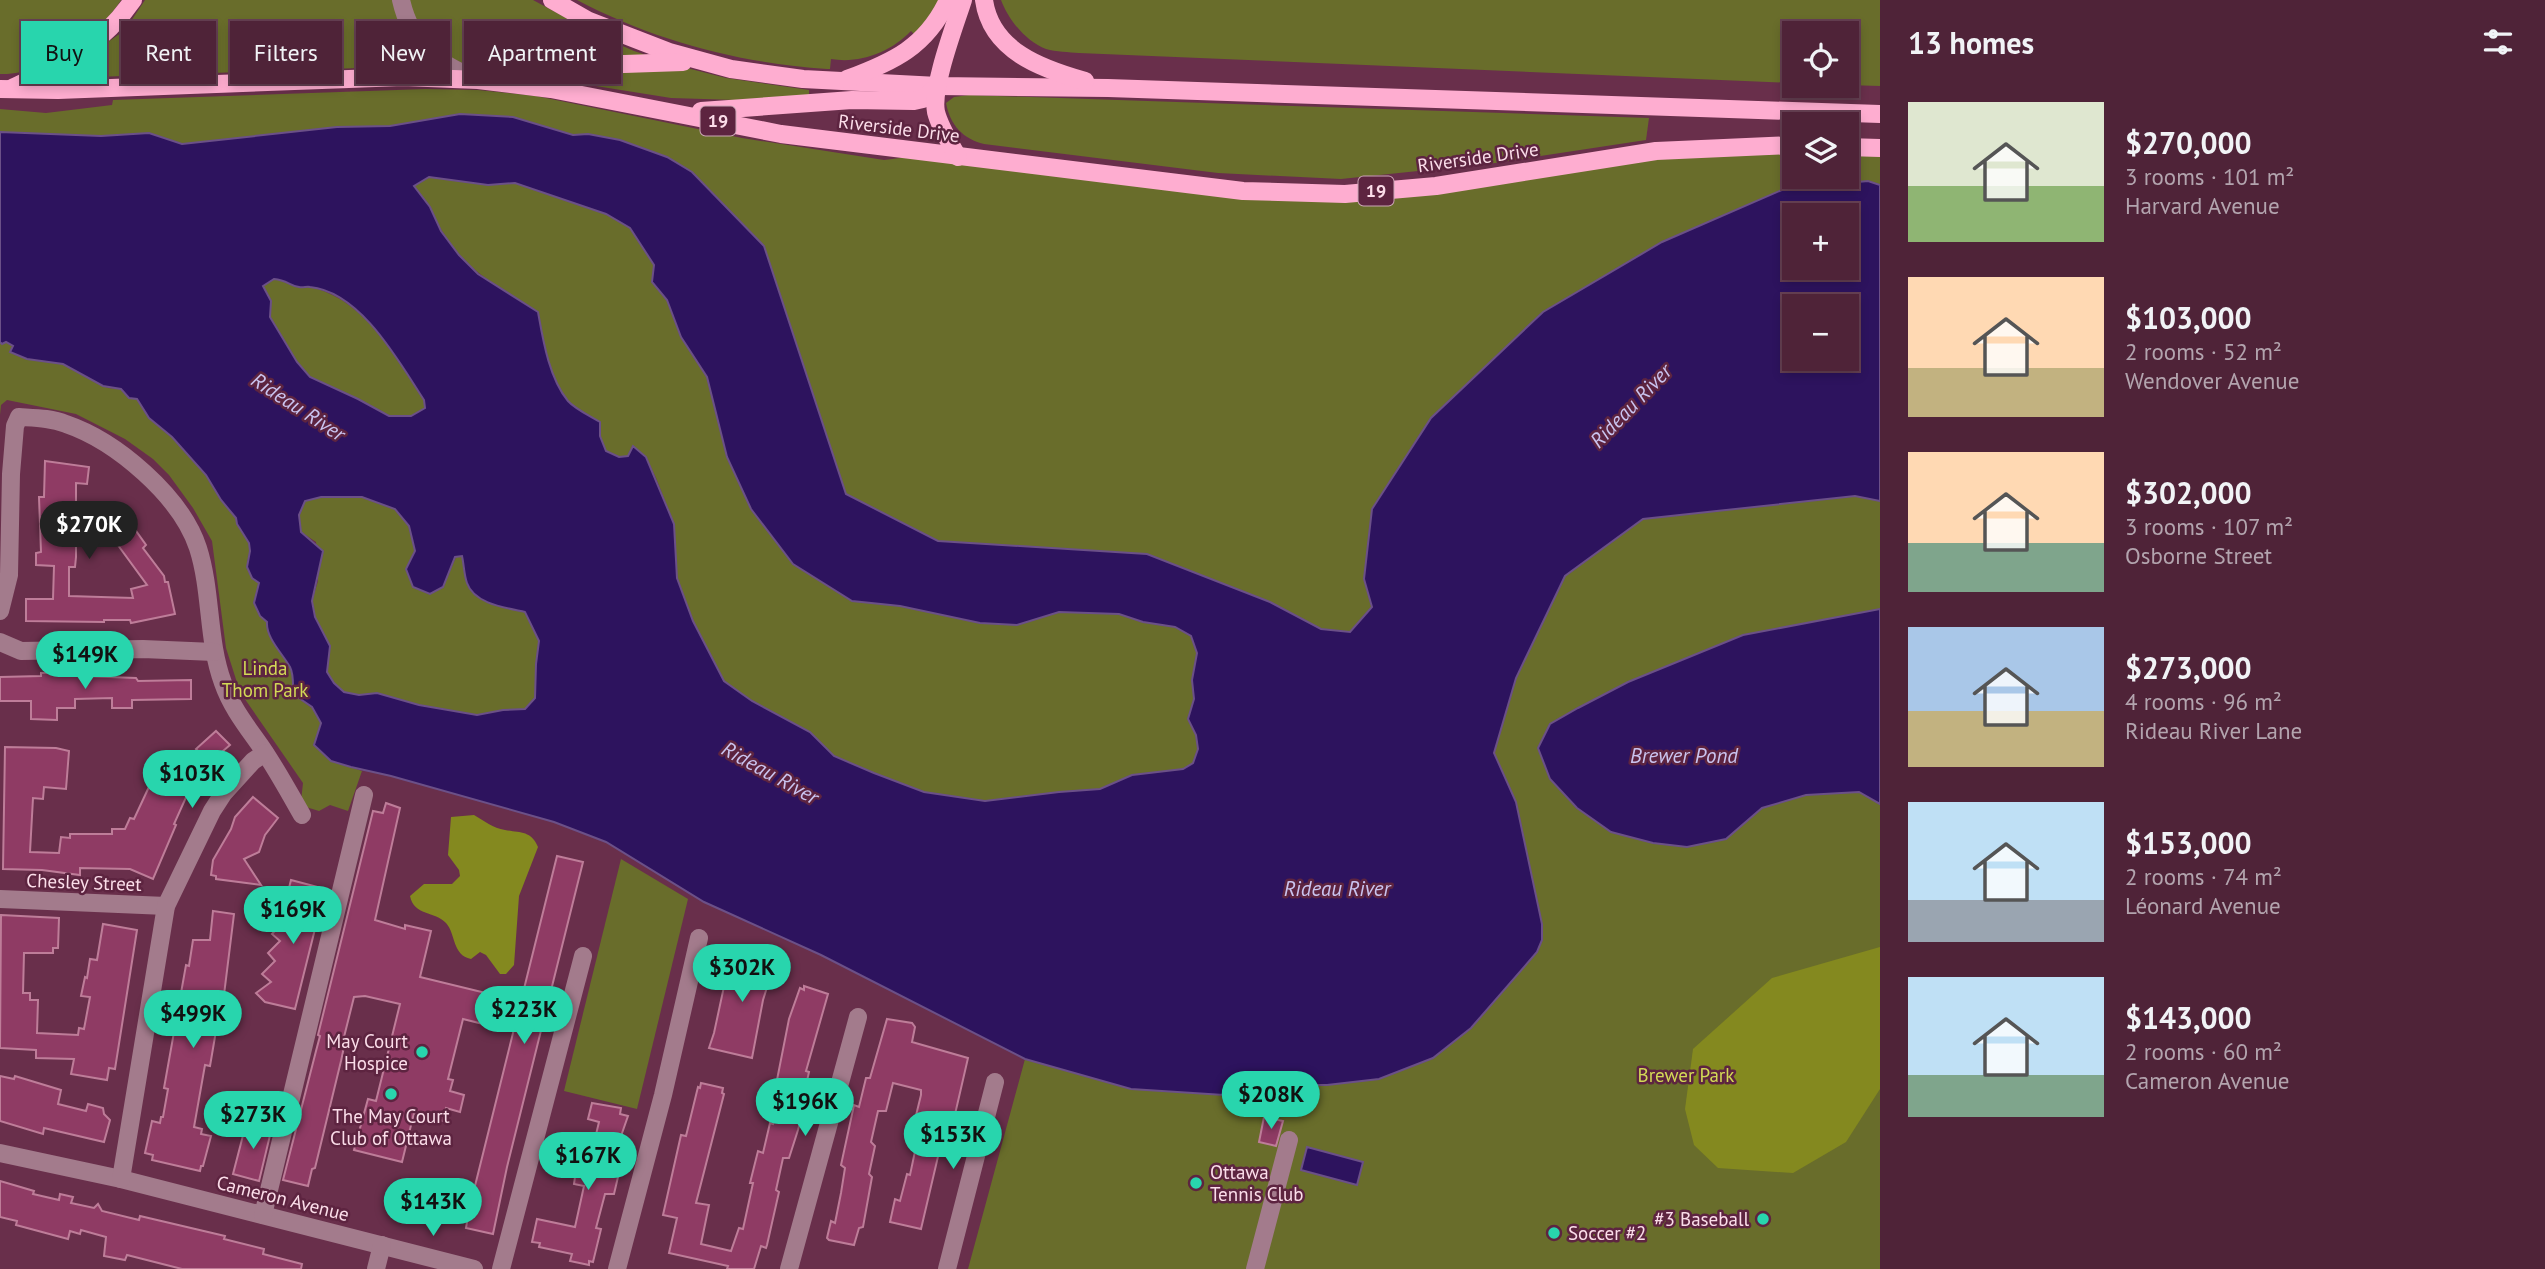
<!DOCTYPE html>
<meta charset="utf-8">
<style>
:root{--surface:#4f2338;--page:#552b40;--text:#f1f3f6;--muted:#b3a4ae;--line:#664053;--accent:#28d5ad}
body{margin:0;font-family:"PT Sans",sans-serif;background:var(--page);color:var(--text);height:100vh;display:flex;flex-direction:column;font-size:26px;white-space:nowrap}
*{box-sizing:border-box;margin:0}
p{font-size:23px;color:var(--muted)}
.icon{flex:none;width:38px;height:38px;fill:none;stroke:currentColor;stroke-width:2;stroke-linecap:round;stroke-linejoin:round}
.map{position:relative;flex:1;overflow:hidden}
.panel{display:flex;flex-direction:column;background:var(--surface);width:665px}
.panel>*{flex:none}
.top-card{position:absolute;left:21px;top:21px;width:665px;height:63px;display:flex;gap:14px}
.buttons{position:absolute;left:1782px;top:21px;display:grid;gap:14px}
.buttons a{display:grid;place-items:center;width:77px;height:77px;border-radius:0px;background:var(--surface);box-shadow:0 4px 10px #0003,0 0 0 2px var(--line);font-size:35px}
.price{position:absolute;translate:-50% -60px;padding:0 16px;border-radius:24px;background:var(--accent);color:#111;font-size:23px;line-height:46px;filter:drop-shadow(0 2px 4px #0008)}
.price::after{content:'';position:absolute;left:50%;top:42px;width:21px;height:16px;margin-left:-10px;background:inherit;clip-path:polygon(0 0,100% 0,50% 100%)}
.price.on{background:#222;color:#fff}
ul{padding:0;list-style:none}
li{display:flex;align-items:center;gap:21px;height:175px;padding:0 28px}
li span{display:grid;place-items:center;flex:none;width:196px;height:140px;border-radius:0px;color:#555}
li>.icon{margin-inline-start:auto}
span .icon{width:84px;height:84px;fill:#fffc;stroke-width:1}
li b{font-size:30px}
h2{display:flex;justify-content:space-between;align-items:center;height:84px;padding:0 28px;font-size:30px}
.tag{padding:0 24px;border-radius:0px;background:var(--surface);box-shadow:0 4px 10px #0003,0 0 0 2px var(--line);font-size:24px;line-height:63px}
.tag.on{background:var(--accent);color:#111}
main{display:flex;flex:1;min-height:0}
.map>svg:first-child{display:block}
.green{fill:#696d2b}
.forest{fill:#84891f}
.water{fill:#2d135e;stroke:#6b5088;stroke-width:2;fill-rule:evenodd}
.building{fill:#8f3b64;stroke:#be7d99;stroke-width:2}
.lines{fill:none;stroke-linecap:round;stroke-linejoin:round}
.minor{stroke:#a37b8c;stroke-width:18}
.major{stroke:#feadd0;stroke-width:18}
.poi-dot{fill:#28d5ad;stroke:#5d2440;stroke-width:2.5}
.labels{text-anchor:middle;stroke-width:5;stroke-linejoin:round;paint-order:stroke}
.shield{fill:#5d2440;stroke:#cca6b6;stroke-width:2}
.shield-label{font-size:18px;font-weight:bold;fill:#fbdde9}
.street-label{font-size:19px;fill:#fbdde9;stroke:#5d2440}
.park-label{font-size:19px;fill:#d3da56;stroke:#5d2440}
.poi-label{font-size:19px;fill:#fbdde9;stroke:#5d2440;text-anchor:end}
.water-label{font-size:21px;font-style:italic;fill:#cac4f0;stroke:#5d2440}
</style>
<main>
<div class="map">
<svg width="1880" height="1269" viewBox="0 0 1880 1269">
<rect width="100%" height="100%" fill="#692f4b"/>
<g class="green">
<path d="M 0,0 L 121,0 C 99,35 44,76 0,74 Z"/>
<path d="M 145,0 L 393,0 C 398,27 413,43 431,64 L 430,69 L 360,68 L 65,78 L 63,74 L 125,30 Z"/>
<path d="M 409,0 L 533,0 L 598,35 L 634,51 L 683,67 L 726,78 L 809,90 L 809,95 L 736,100 L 671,98 L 470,66 C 437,54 418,35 409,0 Z"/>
<path d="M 577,0 L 941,0 L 915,35 L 911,31 C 891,52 860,64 831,59 L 830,69 L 827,69 C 739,63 655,41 577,0 Z"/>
<path d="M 1001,0 L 1880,0 L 1880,86 L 1846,85 L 1846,33 L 1794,33 L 1794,83 L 1079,53 C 1069,52 1056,52 1046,49 C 1026,42 1008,19 1001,0 Z"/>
<polygon points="425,89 478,90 536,96 742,138 884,160 933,154 1345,194 1656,151 1794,146 1794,177 1846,177 1846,149 1880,151 1880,185 1868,181 1784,189 1662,242 1543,312 1364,579 1372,607 1350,632 1321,629 1270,602 1147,554 938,541 845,494 764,246 692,172 667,157 620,140 588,134 573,135 513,117 460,114 390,126 337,127 182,144 149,133 101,136 0,132 0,109 46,113 112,105 113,100"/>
<path d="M 969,95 L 1649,118 L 1646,140 L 1495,163 L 1341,179 L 1218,173 L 984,144 C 963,139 950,125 946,103 L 954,97 Z"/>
<path d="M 429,177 L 488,185 L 514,183 L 606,214 L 630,228 L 654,265 L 652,282 L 667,300 L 681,337 L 707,377 L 727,457 L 852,601 L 899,606 L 1017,625 L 1059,612 L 1119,614 L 1143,622 L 1175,627 L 1191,636 L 1197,653 L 1192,680 L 1194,699 L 1188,719 L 1196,735 L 1198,749 L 1193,763 L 1183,770 L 1132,775 L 1101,789 L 1059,792 L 985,801 L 924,792 L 873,773 L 834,756 L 810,732 L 751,701 L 724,681 L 693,621 L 677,578 L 674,524 L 656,478 L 646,457 L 632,446 L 629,456 L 619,457 L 606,451 L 600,436 L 600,422 C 590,416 575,409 568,401 C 549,378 543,340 538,312 C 511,294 480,279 459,254 C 440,233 431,208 413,186 Z"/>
<path d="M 274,279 C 287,280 290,286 299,287 C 305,288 310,286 315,288 C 369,304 395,357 424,400 L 425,408 L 411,416 L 389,416 L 358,399 L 310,377 L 297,362 L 270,316 L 271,301 L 263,286 Z"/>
<path d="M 0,342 L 3,344 L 6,342 L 13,346 L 11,352 L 27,359 L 63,364 L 108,388 L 121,389 L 137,399 L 162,429 L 172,437 L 206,475 L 221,500 L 236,518 L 237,524 L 249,543 L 250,551 L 247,562 L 255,579 L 259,584 C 254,598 255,612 267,622 C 266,638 282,653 290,667 C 294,675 293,685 293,694 C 307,706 330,713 316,738 L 331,760 L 362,771 L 348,811 L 330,805 L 319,811 L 306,807 L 301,801 L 303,783 L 240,692 L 226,648 L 212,541 L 193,508 L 169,475 L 153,459 L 125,439 L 76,414 L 7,400 L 1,405 L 0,415 Z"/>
<polygon points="1855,496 1880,501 1880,1269 968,1269 1025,1059 1131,1089 1254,1097 1297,1085 1328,1085 1433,1058 1471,1028 1537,952 1516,802 1494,753 1516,678 1565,576 1643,519"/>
<path d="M 321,497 L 362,497 L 395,509 L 409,526 L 415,551 L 443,587 L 456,557 L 462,556 C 468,604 482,602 525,612 L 539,640 L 536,664 L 535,698 L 525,710 L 503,710 L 477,715 L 419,705 L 377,693 L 359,695 L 344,692 L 334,683 L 327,672 L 330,646 L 315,617 L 312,601 L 318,581 L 316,542 L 301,532 L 299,515 L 305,501 Z"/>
<polygon points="621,859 688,899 637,1109 564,1091"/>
</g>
<g class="forest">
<path d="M 474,815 C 484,821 493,828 505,830 C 519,833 531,830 538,847 L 519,896 L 514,965 L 506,974 L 500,974 L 486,955 L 480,952 L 471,959 C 452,955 456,934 446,923 C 435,911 414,916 410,896 L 424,884 L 452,884 L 460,876 L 459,870 L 448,855 L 451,817 Z"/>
<polygon points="1880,947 1880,1089 1846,1142 1793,1173 1718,1168 1694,1145 1685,1109 1693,1049 1772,978"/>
</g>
<g class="water">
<path d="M 460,114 L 513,117 L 573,135 L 588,134 L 620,140 L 667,157 L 692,172 L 764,246 L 846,494 L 938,541 L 1147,554 L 1270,602 L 1321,629 L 1350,632 L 1372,607 L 1364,579 L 1372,509 L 1431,418 L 1543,312 L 1662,242 L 1784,189 L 1868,181 L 1880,185 L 1880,501 L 1855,496 L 1643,519 L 1565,576 L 1516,678 L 1494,753 L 1516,802 L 1542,924 L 1542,940 L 1537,952 L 1471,1028 L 1433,1058 L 1379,1079 L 1327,1085 L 1297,1085 L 1255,1097 L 1131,1089 L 1025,1059 L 821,955 L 704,902 L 606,842 L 554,822 L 391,776 L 351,767 L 331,761 L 314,745 L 321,723 L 312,707 L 293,694 C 293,685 294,675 290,667 C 282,653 266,638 267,622 L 260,616 L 254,603 L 259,583 L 252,578 L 247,567 L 250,551 L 249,543 L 237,524 L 236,518 L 221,500 L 206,475 L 172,437 L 149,418 L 137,399 L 129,398 L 121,389 L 103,386 L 63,364 L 27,359 L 10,352 L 13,346 L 6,342 L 2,344 L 0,342 L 0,132 L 101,136 L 149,133 L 182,144 L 337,127 L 390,126 ZM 429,177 L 488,185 L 515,183 L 606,214 L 630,228 L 654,265 L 652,282 L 667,300 L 681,337 L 707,377 L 727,457 L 751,509 L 793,564 L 852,601 L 900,606 L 980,623 L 1017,625 L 1059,612 L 1119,614 L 1143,622 L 1175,627 L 1191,636 L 1197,653 L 1192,680 L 1194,699 L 1188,719 L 1196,735 L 1198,749 L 1193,763 L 1183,769 L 1132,775 L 1100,789 L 1059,792 L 985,801 L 924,792 L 874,773 L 834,756 L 810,732 L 752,701 L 724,681 L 693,621 L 677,578 L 674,524 L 646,457 L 633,446 L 628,456 L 619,457 L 606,451 L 600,436 L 600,422 C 590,416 575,409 568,401 C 549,378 543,340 538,312 L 478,274 L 459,255 L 441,231 L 430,207 L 414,186 ZM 1794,215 L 1846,215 L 1846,268 L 1794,268 ZM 274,279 C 287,280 290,286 299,287 C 303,288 307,286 310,287 C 361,292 399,362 424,400 L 425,408 L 411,416 L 389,416 L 358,399 L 310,377 L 297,362 L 270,317 L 271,301 L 263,286 ZM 1794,306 L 1846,306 L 1846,359 L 1794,359 ZM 321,497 L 362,497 L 395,509 L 409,526 L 415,551 L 406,569 L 413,587 L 430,594 L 443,587 L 455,557 L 462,556 C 464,565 464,575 467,583 C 474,604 507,608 525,612 L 539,641 L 536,664 L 535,698 L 525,709 L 503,710 L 477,715 L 419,705 L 377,693 L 359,695 L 344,692 L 334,683 L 327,672 L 330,646 L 315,617 L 312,601 L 323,551 L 301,532 L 299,515 L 305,501 Z"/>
<polygon points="1880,609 1880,804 1859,792 1806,795 1762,808 1726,839 1687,847 1653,843 1611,832 1577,808 1550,779 1538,748 1550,724 1578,708 1628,682 1743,635"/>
<polygon points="1307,1147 1363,1162 1357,1185 1301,1170"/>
</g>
<g class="building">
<polygon points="45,461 89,467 87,484 76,483 76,557 75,567 69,567 69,596 133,598 131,589 147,585 112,537 131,524 146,545 143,548 164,576 165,582 168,582 175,614 131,623 130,620 104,620 104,622 26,621 26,599 53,599 54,566 36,565 36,553 41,552 39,497 44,497"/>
<polygon points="64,672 82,672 82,676 136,678 138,681 191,680 191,699 132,700 132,708 112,708 112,698 75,699 75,708 57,708 57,720 31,719 31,701 0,701 0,677 41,676 41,673"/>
<polygon points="216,731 230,745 209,763 196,749"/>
<polygon points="5,747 56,748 69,751 66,789 44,787 43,799 33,798 30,852 59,853 61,837 70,838 70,834 112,834 112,829 125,829 130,818 134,819 155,774 188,793 174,824 176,825 153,879 130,869 80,868 80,875 42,870 3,869"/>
<polygon points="253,797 278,818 265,835 259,852 244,859 261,885 216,879 216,876 211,875 213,860 231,829 235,817"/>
<polygon points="386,803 400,808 375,920 405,929 405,925 431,931 420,977 494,995 487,1025 463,1019 448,1079 453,1080 450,1091 464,1095 460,1112 446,1108 443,1121 414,1113 402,1162 354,1150 368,1099 376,1101 400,1004 365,996 354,997 343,1041 345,1042 341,1061 315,1168 312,1169 308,1186 283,1180 316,1051 320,1036 318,1035 373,811 383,813"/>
<polygon points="557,856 583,862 507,1167 493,1234 466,1228 469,1210"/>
<polygon points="291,880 325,889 295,1009 265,1002 256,993 271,982 262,974 275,961 268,953 280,941 272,934 293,911 284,908"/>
<polygon points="213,911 234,914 221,1019 218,1019 210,1066 205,1065 194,1127 202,1129 201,1134 211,1136 203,1166 201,1166 200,1171 152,1160 153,1155 145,1153 152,1121 160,1123 161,1117 163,1117 168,1089 164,1088 186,965 189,966 193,940 210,940"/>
<polygon points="1,915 59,918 58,948 53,948 53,953 24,953 23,993 30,993 30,1000 38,1000 37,1033 78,1035 79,1028 84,1029 90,997 81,996 85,977 87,978 90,959 97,960 103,924 137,930 115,1069 109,1068 107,1080 71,1074 74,1059 36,1058 36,1050 0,1048"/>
<polygon points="735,951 775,962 763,1000 752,1058 709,1048 714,1033 731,954"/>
<polygon points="804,986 828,994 806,1071 809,1072 802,1103 805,1103 798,1130 789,1158 783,1158 776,1190 779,1192 767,1245 766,1248 761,1246 754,1269 727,1269 728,1266 669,1253 677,1218 663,1215 681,1135 686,1136 698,1087 700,1088 701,1083 723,1088 722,1093 724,1094 696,1203 709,1205 701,1244 731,1251 739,1228 743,1229 753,1183 750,1183 758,1151 763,1153 770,1123 773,1124 780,1097 774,1095 789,1019 800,988 804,990"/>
<polygon points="887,1019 912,1023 915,1027 912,1042 968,1058 947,1149 940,1148 921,1229 890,1222 895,1199 900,1201 907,1174 910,1175 917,1142 910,1140 921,1095 921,1090 893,1083 886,1111 878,1111 871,1142 875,1146 869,1174 872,1177 863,1227 859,1228 854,1245 829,1240 827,1238 831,1221 835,1223 841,1193 845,1168 841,1165 854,1105 859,1107 866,1078 870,1078"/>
<polygon points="0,1076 14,1079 15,1076 61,1090 58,1104 86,1111 88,1104 103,1108 104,1114 110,1120 104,1142 44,1128 43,1134 0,1121"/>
<polygon points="592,1103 621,1108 620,1114 628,1116 621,1136 618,1135 610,1172 618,1177 614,1194 605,1194 596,1228 601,1229 593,1262 589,1261 589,1265 570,1261 572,1254 539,1247 540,1243 532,1242 537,1219 575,1227 584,1186 574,1184 576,1170 587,1172 599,1122 588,1119"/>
<polygon points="1264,1117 1283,1121 1276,1146 1259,1142"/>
<polygon points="247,1120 272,1127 259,1181 233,1174"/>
<polygon points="0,1181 34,1191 33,1194 59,1200 60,1194 73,1197 71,1203 94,1208 98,1204 102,1211 139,1220 140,1216 225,1236 224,1239 264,1249 263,1254 302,1264 301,1269 182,1269 127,1255 125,1260 104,1256 106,1237 81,1230 80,1234 70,1231 68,1239 16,1225 17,1221 0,1217"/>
</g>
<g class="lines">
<g class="minor">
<path d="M 401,0 C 411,44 436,63 476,79"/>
<path d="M 0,611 L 9,575 L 11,474 L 15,426 L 19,417 C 35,418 51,418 66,424 C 116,441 181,496 198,548 C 212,592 207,640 223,683 C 232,709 249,729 264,751 C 278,772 290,794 302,815"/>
<polyline points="0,642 21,651 143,649 214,652"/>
<polyline points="0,899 166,906"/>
<polyline points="0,1153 121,1179 474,1269"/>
<polyline points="121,1179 166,906 212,811 223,794 253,761 265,753"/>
<polyline points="263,1215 364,795"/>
<polyline points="376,1269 382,1245"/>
<polyline points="501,1269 583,956"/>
<polyline points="617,1269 663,1095 699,938"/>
<polyline points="789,1269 858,1017"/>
<polyline points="947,1269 995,1082"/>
<polyline points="1255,1269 1289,1140"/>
</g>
<g class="major">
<polyline points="552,0 589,21 669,52 731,69 803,79 938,86 1108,88 1880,114"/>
<path d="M 984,0 C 991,51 1042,69 1085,81"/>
<polyline points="502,76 565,66 683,62"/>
<path d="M 847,79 C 893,62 926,47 948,0"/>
<path d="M 12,88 C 64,63 100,48 133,0"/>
<polyline points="0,89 58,90 403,77 478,80 551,89 781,134 1243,191 1345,194 1436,186 1656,151 1794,145"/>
<polyline points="701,111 852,100 914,101 923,99 938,86"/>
<polyline points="1846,147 1880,148"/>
<path d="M 958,157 C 950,143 940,128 936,112 C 931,88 955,25 963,0"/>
</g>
</g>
<g class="poi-dot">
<circle cx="422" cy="1052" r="7"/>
<circle cx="391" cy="1094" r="7"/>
<circle cx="1196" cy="1183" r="7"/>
<circle cx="1763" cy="1219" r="7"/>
<circle cx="1554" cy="1233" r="7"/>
</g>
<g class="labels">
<g class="shield">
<rect x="700.5" y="106.5" width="35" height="29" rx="5"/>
<rect x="1358.5" y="176.5" width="35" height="29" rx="5"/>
</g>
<g class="shield-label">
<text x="718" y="127">19</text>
<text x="1376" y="197">19</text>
</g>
<g class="street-label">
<text transform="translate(899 128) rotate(7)" y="7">Riverside Drive</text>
<text transform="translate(1478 157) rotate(-8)" y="7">Riverside Drive</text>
<text transform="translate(84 882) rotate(2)" y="7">Chesley Street</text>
<text transform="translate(283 1198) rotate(14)" y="7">Cameron Avenue</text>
</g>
<g class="park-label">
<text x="265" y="675">Linda<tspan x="265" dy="22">Thom Park</tspan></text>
<text x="1686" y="1082">Brewer Park</text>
</g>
<g class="poi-label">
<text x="408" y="1048">May Court<tspan x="408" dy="22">Hospice</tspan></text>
<text x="391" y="1123" text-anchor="middle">The May Court<tspan x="391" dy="22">Club of Ottawa</tspan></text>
<text x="1210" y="1179" text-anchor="start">Ottawa<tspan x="1210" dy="22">Tennis Club</tspan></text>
<text x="1749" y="1226">#3 Baseball</text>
<text x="1568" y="1240" text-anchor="start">Soccer #2</text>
</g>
<g class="water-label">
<text transform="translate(1631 406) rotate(-46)" y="7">Rideau River</text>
<text transform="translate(298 407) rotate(33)" y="7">Rideau River</text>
<text x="1684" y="763">Brewer Pond</text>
<text transform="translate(770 773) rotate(29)" y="7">Rideau River</text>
<text x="1337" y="896">Rideau River</text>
</g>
</g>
</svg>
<div class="buttons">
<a><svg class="icon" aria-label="locate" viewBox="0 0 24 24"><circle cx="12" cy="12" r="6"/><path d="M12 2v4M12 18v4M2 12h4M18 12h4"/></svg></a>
<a><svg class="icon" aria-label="layers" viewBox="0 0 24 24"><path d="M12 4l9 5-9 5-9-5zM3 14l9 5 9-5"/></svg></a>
<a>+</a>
<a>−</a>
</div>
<b class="price on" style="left:89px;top:561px">$270K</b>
<b class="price" style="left:85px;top:691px">$149K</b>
<b class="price" style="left:192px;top:810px">$103K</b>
<b class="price" style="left:293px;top:946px">$169K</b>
<b class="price" style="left:742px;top:1004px">$302K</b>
<b class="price" style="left:524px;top:1046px">$223K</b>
<b class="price" style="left:193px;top:1050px">$499K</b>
<b class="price" style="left:1271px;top:1131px">$208K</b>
<b class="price" style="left:805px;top:1138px">$196K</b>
<b class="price" style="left:253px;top:1151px">$273K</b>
<b class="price" style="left:953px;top:1171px">$153K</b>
<b class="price" style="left:588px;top:1192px">$167K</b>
<b class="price" style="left:433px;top:1238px">$143K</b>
<div class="top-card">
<a class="tag on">Buy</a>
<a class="tag">Rent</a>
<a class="tag">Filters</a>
<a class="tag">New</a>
<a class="tag">Apartment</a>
</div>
</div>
<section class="panel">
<h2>13 homes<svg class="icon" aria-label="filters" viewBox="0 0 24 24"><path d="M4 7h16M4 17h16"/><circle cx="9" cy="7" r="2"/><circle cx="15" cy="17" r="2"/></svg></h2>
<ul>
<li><span style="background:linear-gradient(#dfe7d0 60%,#8fb573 0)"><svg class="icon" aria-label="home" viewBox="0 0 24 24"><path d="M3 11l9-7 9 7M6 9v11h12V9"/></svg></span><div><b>$270,000</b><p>3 rooms · 101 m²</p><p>Harvard Avenue</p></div></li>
<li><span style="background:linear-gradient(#ffd9b3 65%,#c2b280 0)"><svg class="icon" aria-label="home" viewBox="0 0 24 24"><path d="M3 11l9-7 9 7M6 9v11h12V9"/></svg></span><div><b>$103,000</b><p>2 rooms · 52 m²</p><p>Wendover Avenue</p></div></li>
<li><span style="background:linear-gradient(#ffd9b3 65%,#7fa58c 0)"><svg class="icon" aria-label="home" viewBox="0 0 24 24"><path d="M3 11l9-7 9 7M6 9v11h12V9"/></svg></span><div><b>$302,000</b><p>3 rooms · 107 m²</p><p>Osborne Street</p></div></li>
<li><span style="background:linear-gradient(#a9c7e8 60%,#c2b280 0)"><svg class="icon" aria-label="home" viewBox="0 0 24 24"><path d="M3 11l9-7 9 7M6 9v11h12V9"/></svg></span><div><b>$273,000</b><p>4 rooms · 96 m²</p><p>Rideau River Lane</p></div></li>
<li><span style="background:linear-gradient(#bfe0f5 70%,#9aa5b1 0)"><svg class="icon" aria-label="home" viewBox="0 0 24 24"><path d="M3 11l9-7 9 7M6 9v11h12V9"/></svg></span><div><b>$153,000</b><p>2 rooms · 74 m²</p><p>Léonard Avenue</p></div></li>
<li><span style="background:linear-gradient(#bfe0f5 70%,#7fa58c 0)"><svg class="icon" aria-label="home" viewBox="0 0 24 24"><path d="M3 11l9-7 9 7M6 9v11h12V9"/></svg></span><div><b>$143,000</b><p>2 rooms · 60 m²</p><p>Cameron Avenue</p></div></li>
</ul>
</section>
</main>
